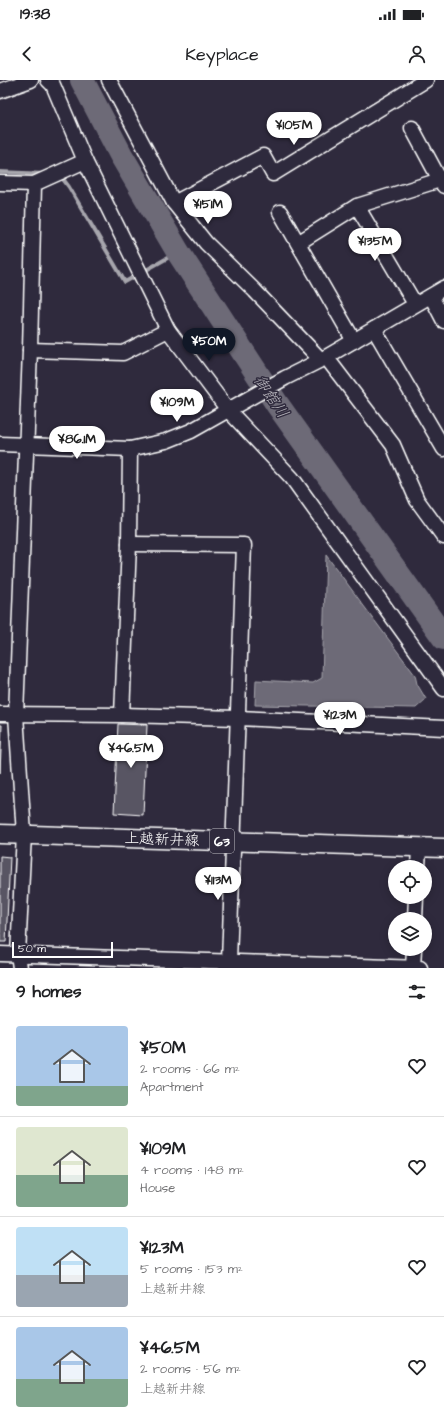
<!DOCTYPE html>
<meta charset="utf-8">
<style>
:root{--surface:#fff;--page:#f6f6f6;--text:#202124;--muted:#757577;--line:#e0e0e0;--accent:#111827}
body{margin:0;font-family:"Architects Daughter","Klee One",sans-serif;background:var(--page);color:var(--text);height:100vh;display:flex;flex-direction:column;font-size:15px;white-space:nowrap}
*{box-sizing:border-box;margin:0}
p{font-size:13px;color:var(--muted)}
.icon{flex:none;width:22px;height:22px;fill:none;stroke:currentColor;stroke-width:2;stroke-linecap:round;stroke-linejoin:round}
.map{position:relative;height:888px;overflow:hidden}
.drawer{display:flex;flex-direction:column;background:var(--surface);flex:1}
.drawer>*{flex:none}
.fabs{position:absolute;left:388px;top:780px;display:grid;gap:8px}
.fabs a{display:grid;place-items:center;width:44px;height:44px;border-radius:50%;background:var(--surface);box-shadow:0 2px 10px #0003;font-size:20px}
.scale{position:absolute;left:12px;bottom:10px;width:101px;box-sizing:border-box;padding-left:4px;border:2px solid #fff;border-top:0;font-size:11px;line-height:14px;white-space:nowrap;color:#fff;-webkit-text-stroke:3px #2f2a3d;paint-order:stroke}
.price{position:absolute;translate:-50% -34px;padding:0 9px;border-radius:14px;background:#fff;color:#222;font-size:13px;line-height:26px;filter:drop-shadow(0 1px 2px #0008)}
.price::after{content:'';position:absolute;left:50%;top:24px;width:12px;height:9px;margin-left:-6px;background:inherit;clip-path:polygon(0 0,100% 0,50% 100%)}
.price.on{background:var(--accent);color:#fff}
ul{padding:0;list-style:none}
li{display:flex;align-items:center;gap:12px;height:100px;padding:0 16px}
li+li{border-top:1px solid var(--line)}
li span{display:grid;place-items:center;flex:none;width:112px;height:80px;border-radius:4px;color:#555}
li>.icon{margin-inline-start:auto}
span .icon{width:48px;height:48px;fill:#fffc;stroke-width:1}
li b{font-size:17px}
h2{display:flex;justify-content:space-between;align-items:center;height:48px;padding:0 16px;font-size:17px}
.status{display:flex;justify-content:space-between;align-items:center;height:28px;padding:0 20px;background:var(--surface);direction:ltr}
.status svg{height:11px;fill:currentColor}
header{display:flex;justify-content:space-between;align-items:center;height:52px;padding:0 16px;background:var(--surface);font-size:18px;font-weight:600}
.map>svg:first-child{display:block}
.water{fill:#6d6a77;stroke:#a7a6ad}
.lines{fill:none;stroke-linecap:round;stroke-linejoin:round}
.stream{stroke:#a7a6ad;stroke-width:4}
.river{stroke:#6d6a77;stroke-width:24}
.building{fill:#595564;stroke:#fff}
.minor-casing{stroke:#fff;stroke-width:17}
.major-casing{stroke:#fff;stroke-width:21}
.minor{stroke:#2f2a3d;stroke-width:14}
.major{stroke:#2f2a3d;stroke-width:18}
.labels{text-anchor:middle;stroke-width:3;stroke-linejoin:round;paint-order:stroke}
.shield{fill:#2f2a3d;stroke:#c1bfc5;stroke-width:1}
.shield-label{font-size:14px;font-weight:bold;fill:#fff}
.street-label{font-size:15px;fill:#fff;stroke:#2f2a3d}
.water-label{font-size:16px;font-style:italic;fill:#b6b4bb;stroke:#2f2a3d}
</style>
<div class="status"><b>19:38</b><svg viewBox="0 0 49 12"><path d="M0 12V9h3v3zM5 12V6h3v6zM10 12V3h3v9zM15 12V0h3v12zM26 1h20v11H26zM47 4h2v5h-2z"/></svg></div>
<header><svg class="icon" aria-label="back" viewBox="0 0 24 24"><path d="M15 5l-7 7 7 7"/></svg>Keyplace<svg class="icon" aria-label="person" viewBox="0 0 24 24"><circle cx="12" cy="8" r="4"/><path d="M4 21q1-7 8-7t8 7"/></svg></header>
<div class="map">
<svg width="444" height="888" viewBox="0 0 444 888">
<rect width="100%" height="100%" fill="#2f2a3d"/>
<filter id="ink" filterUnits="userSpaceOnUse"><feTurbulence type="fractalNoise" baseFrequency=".025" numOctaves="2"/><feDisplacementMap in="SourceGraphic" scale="8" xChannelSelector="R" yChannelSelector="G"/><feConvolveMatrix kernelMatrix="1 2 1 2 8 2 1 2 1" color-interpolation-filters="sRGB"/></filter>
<g filter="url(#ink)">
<polygon class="water" points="326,475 415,595 417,604 426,619 416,628 255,625 256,600 313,603 322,598"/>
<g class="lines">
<g class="stream">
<polyline points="0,92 46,94"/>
<polyline points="60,95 69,107 125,202 178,172"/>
</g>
<polyline class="river" points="82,0 121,75 178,172 277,324 444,558"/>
</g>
<g class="building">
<polygon points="118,644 147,645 143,735 114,733"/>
<polygon points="0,645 2,645 0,693"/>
<polygon points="0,776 10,777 6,862 0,862"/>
</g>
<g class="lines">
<g class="minor-casing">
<g id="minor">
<polyline points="48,0 53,5 85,81 168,250 228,330 292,398 444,609"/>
<polyline points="109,0 174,123 206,163 255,211 321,280"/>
<polyline points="0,11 31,0"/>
<polyline points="412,48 440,100 444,98"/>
<polyline points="0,103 34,104 85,81"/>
<polyline points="174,123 263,76 273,94 426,0"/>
<polyline points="357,126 415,224"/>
<polyline points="280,132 354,261"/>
<polyline points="298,163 357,126 440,100 444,106"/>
<polyline points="431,216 444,241"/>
<polyline points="374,249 444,369"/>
<polyline points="30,270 123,273 168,250"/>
<polyline points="326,277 393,365 417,420 444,457"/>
<polyline points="0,364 130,369 166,361 191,351 285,298 321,280 444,208"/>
<polyline points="129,464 244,465 229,881 230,888"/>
<polyline points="0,634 122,635 238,638 444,648"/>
<polyline points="122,635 129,464 130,369"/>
<polyline points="418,787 419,768"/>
<polyline points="415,839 416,817"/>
<polyline points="0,874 420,888"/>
<polyline points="20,888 18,874 24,754 16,635 30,270 34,104"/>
<polyline points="413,888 414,869"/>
</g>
</g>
<g class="major-casing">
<polyline id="major" points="0,754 444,768"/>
</g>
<use href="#minor" class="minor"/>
<use href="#major" class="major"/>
</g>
</g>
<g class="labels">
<rect class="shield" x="210" y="749" width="24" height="24" rx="3"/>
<g class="shield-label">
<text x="222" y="766">63</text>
</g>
<g class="street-label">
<text transform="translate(162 759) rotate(2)" y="5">上越新井線</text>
</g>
<g class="water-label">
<text transform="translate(272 316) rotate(56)" y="6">御館川</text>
</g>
</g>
</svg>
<div class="fabs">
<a><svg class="icon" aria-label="locate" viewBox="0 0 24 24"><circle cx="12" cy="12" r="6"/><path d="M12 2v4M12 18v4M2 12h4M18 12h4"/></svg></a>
<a><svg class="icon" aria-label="layers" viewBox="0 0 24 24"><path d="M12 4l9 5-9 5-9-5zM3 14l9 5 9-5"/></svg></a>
</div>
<div class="scale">50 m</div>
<b class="price" style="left:294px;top:66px">¥105M</b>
<b class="price" style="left:208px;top:145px">¥151M</b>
<b class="price" style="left:375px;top:182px">¥135M</b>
<b class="price on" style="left:209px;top:282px">¥50M</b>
<b class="price" style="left:177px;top:343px">¥109M</b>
<b class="price" style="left:77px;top:380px">¥86.1M</b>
<b class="price" style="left:340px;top:656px">¥123M</b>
<b class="price" style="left:131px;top:689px">¥46.5M</b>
<b class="price" style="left:218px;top:821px">¥113M</b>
</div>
<section class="drawer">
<h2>9 homes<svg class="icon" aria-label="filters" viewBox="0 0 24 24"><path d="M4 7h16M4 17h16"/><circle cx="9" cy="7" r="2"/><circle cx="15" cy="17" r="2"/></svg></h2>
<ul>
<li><span style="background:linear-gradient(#a9c7e8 75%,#7fa58c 0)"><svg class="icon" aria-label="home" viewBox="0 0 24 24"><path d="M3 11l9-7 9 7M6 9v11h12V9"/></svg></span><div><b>¥50M</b><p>2 rooms · 66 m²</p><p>Apartment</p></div><svg class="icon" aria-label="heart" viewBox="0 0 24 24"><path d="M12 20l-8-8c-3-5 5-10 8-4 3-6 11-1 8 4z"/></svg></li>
<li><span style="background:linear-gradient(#dfe7d0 60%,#7fa58c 0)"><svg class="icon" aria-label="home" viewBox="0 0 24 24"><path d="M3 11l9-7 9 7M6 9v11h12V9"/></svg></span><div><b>¥109M</b><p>4 rooms · 148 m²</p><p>House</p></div><svg class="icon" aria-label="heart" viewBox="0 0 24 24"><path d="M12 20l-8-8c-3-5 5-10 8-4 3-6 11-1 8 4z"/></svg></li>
<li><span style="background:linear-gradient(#bfe0f5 60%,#9aa5b1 0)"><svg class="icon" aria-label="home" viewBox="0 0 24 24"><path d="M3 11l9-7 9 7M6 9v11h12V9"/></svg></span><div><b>¥123M</b><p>5 rooms · 153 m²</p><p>上越新井線</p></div><svg class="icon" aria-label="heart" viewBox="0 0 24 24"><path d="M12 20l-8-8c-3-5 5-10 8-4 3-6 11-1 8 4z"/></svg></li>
<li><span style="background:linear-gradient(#a9c7e8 65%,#7fa58c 0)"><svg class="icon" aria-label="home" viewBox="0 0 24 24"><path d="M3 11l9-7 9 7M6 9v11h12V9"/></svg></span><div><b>¥46.5M</b><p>2 rooms · 56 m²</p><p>上越新井線</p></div><svg class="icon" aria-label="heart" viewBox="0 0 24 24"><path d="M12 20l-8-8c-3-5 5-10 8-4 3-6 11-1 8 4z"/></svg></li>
</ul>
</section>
